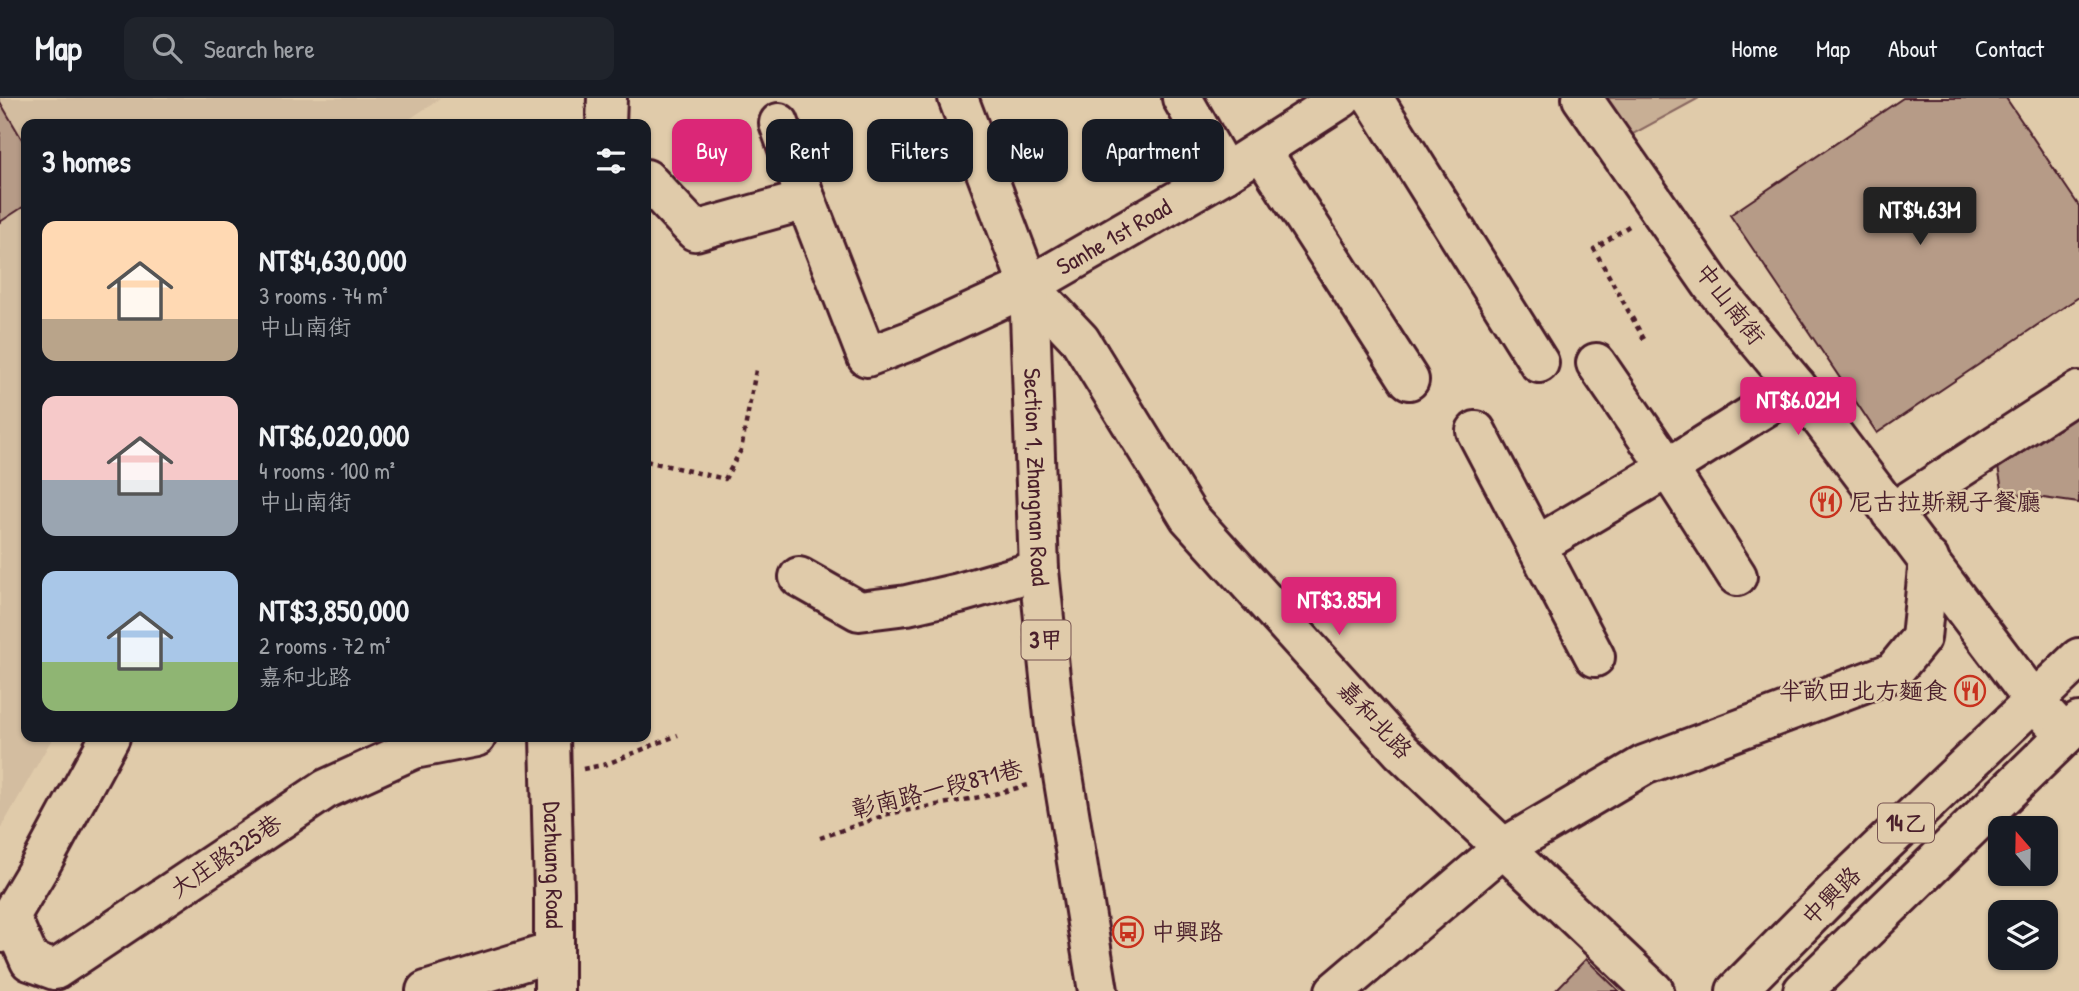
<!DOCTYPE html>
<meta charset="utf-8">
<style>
:root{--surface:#171b24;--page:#20242c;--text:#f1f3f6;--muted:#9ea1a6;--line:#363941;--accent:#db2777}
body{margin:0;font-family:"Patrick Hand","LXGW WenKai TC",sans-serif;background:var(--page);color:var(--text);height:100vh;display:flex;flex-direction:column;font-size:26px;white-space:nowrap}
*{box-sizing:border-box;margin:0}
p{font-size:23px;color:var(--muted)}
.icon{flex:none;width:38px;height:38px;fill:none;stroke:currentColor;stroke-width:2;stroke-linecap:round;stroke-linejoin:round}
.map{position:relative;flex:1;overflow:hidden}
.panel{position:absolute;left:21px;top:21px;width:630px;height:623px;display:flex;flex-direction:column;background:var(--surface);border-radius:14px;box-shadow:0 2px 5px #0004}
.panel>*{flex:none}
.top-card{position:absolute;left:672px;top:21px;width:665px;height:63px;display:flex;gap:14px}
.needle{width:46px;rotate:340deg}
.buttons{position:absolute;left:1988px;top:718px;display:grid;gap:14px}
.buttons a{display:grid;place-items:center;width:70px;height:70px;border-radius:14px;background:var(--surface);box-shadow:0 2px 5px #0004;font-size:35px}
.price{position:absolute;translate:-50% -60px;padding:0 16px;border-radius:7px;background:var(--accent);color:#fff;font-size:23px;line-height:46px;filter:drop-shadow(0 2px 4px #0008)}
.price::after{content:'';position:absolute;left:50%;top:42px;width:21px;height:16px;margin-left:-10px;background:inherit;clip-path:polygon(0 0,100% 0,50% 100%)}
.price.active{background:#222;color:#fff}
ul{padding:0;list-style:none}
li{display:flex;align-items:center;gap:21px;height:175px;padding:0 21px}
li span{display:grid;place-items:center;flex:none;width:196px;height:140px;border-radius:14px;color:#555}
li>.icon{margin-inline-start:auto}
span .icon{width:84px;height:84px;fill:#fffc;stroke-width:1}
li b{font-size:30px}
h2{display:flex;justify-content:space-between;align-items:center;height:84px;padding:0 21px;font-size:30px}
.chip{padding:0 24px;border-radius:14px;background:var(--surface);box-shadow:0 2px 5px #0004;font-size:24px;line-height:63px}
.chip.active{background:var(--accent);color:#fff}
header{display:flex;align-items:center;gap:42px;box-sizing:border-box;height:98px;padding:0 35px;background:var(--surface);border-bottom:2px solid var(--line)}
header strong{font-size:33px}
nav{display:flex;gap:38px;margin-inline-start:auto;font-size:24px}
.search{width:490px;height:63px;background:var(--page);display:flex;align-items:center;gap:18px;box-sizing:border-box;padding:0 24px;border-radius:14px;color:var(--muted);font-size:26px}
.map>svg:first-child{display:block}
.built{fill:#d3bda0}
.green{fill:#c8af95;stroke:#896760;stroke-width:2}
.building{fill:#b69b87;stroke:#4a1f2b;stroke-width:2}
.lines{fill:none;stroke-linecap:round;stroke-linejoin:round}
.minor-casing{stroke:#4a1f2b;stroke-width:44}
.major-casing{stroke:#4a1f2b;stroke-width:44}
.path{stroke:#4a1f2b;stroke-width:4.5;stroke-dasharray:5 5;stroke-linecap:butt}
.minor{stroke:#e0cbaa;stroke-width:38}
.major{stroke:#e0cbaa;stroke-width:38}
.labels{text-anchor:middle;stroke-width:5;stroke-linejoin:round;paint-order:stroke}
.shield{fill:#e0cbaa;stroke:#775351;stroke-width:2}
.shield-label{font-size:23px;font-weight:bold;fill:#4a1f2b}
.street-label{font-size:24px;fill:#4a1f2b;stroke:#e0cbaa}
.poi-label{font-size:24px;fill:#4a1f2b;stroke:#e0cbaa;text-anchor:start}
</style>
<header>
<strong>Map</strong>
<div class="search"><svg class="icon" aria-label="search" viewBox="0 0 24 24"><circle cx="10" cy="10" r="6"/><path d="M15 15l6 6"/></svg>Search here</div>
<nav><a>Home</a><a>Map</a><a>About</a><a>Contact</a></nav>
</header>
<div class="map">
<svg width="2079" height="893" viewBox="0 0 2079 893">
<rect width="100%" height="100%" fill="#e0cbaa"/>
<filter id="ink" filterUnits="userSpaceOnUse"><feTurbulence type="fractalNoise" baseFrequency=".0143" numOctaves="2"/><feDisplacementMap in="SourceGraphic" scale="14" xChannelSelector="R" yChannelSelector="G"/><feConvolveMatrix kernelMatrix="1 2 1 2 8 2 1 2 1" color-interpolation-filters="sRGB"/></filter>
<g filter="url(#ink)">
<polygon class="built" points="0,0 441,0 402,26 26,26 26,639 53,639 0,732"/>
<polygon class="green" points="1594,0 1699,0 1622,42"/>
<g class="building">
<polygon points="1903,0 2006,0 2079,108 2079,199 1877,335 1730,117"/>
<polygon points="0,4 26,48 26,107 0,124"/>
<polygon points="2079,303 2079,405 2016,396 2002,391 1996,358"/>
<polygon points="1586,861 1619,893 1555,893"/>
</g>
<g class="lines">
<g class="minor-casing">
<g id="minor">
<polyline points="1182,0 1225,75"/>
<polyline points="1373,0 1539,265"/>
<polyline points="1582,0 1712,187 1797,289 2034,603 2065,637"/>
<path id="s1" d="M 779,25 L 806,102 L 867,259 L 912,242 L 1029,188 L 1225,75 L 1342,0"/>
<polyline points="606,26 607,0"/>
<polyline points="1261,52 1409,282"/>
<polyline points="646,81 695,133 806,102"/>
<polyline points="1029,188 1080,242 1189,419 1401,653 1654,893"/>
<polyline points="1596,265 1668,370 1737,478"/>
<polyline points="1476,333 1595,559"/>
<polyline points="1891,415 2079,293"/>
<polyline points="1536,448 1668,370 1797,289"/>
<polyline points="799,479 859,513 907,507 959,495 1039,472"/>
<path id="s2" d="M 550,639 L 554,794 L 554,893"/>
<polyline points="10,818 30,863 55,872 326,691 414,651 476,639"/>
<polyline points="0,835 41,766 110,639"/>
<polyline points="426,893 553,854"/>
<polyline points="1335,893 1503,750 1644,667 1893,574 1921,540 1929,461"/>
</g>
</g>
<g class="major-casing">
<g id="major">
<path id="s3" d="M 958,0 L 1029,188 L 1039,472 L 1055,628 L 1098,893"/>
<polyline points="1736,893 1842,786 2079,560"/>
<polyline points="1803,893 2079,624"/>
</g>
</g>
<g class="path">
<polyline points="1629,128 1594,151 1645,243"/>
<polyline points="646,363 725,381 741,352 756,272"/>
<polyline points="583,671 607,666 678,637"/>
<polyline points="820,740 888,716 991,697 1032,686"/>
</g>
<use href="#minor" class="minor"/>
<use href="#major" class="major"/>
</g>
</g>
<defs>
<g id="restaurant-ring" transform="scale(1.575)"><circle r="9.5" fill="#e0cbaa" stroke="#c8321e" stroke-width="1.5"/><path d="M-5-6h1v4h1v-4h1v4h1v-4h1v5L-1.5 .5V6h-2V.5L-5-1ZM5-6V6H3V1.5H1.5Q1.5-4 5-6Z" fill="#c8321e"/></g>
<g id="bus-ring" transform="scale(1.575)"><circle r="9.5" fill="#e0cbaa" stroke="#c8321e" stroke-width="1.5"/><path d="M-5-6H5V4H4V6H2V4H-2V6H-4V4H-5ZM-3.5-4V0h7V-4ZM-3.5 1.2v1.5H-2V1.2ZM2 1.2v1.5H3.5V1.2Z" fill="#c8321e"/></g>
</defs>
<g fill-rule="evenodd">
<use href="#restaurant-ring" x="1826" y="404"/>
<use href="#restaurant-ring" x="1970" y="593"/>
<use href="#bus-ring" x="1128" y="834"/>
</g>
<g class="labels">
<g class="shield">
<rect x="1021.5" y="522.5" width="49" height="39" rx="5"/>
<rect x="1878" y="705.5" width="56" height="39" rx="5"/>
</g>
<g class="shield-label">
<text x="1046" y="550">3甲</text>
<text x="1906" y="733">14乙</text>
</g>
<g class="street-label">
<text dy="8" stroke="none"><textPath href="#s1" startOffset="525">Sanhe 1st Road</textPath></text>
<text transform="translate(1730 206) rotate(52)" y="8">中山南街</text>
<text dy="8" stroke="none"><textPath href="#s3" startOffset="392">Section 1, Zhangnan Road</textPath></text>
<text transform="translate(1375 622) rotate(47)" y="8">嘉和北路</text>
<text transform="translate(937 691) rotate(-14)" y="8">彰南路一段871巷</text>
<text transform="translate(226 758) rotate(-34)" y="8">大庄路325巷</text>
<text dy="8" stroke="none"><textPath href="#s2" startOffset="128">Dazhuang Road</textPath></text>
<text transform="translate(1831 798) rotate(-45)" y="8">中興路</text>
</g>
<g class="poi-label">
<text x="1849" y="412">尼古拉斯親子餐廳</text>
<text x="1947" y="601" text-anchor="end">半畝田北方麵食</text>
<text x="1151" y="842">中興路</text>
</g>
</g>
</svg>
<div class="buttons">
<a><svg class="needle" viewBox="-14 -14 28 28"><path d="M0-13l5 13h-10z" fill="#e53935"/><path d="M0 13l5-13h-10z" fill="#9ea1a6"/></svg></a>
<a><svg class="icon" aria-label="layers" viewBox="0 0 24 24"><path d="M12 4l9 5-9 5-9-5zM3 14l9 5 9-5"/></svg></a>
</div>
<b class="price active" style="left:1920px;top:149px">NT$4.63M</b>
<b class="price" style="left:1798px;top:339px">NT$6.02M</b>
<b class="price" style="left:1339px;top:539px">NT$3.85M</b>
<div class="top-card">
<a class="chip active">Buy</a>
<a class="chip">Rent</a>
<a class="chip">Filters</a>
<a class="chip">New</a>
<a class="chip">Apartment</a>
</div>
<section class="panel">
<h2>3 homes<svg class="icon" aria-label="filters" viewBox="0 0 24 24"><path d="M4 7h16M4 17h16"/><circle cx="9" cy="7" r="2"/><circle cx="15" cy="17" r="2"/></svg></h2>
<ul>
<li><span style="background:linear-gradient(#ffd9b3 70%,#b9a48a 0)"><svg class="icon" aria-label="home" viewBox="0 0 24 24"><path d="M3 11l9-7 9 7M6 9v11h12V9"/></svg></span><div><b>NT$4,630,000</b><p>3 rooms · 74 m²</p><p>中山南街</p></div></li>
<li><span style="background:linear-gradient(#f6c9c9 60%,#9aa5b1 0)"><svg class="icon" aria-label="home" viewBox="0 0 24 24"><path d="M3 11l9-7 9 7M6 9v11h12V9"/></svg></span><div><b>NT$6,020,000</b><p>4 rooms · 100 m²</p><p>中山南街</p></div></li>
<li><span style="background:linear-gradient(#a9c7e8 65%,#8fb573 0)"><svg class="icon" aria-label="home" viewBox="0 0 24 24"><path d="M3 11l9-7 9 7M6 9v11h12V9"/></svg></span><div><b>NT$3,850,000</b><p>2 rooms · 72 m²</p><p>嘉和北路</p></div></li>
</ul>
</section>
</div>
